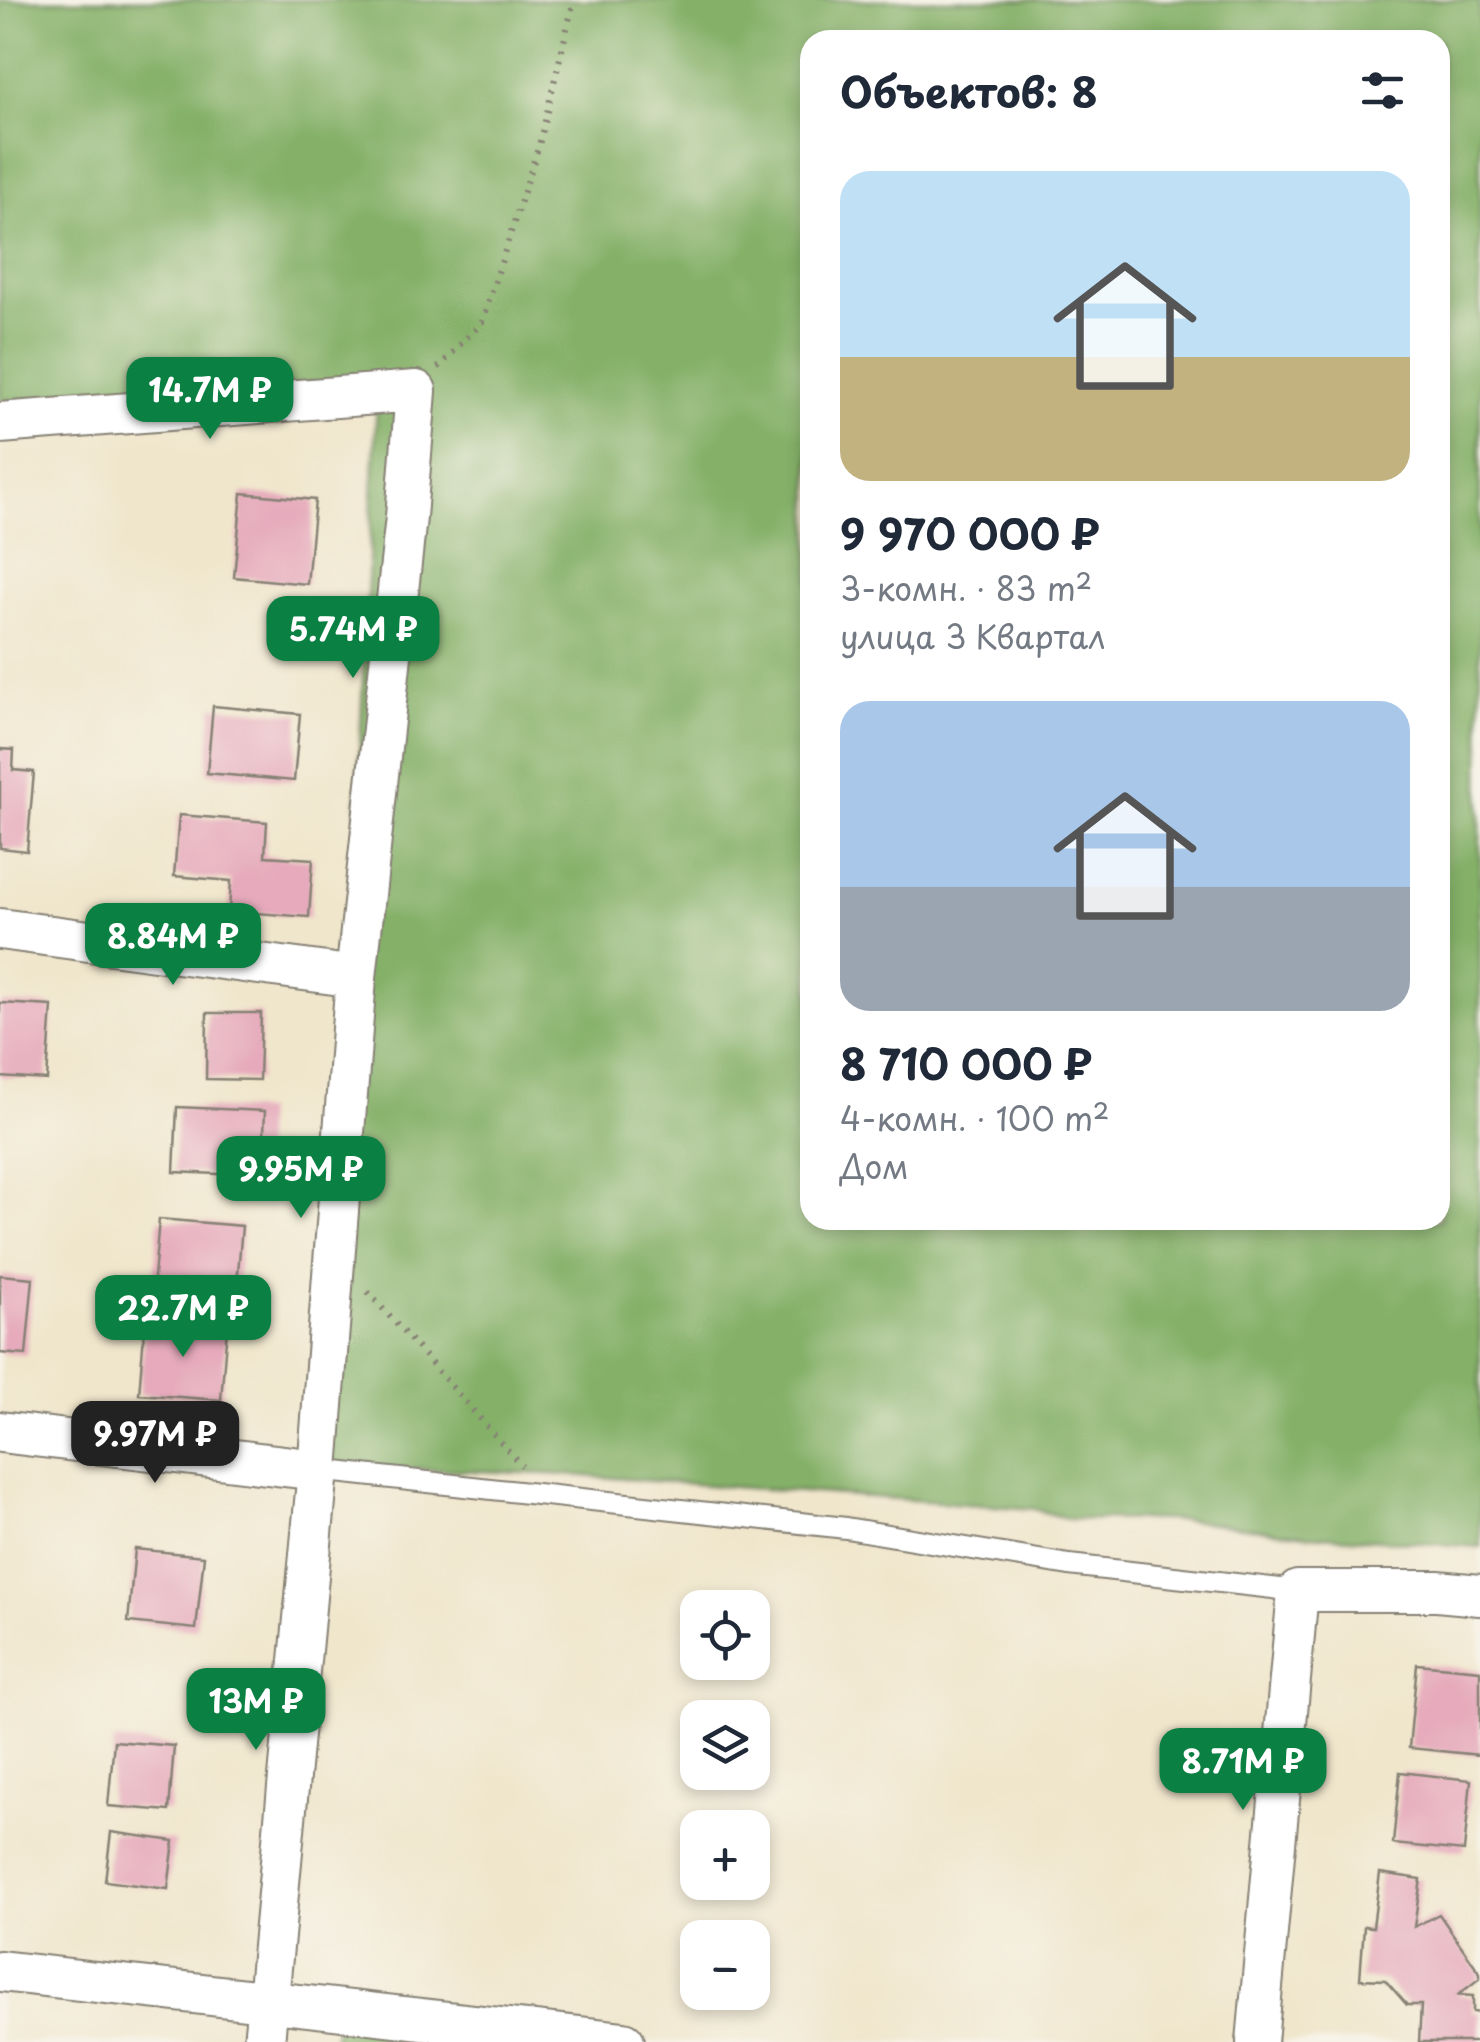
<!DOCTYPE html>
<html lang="ru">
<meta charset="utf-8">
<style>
:root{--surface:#fff;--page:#f6f6f7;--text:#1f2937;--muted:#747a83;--accent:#0b8043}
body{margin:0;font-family:"Playpen Sans",sans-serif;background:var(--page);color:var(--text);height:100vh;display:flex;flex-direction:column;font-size:38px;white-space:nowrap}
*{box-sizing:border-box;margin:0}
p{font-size:32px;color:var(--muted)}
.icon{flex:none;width:55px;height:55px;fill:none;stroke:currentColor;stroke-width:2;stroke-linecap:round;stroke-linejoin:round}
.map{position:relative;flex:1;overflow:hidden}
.drawer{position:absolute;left:800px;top:30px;width:650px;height:1200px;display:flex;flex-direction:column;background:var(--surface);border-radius:30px;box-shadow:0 5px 15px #0003}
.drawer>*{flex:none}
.buttons{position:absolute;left:680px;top:1590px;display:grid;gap:20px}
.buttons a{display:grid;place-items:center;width:90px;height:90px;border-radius:20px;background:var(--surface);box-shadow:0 5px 15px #0003;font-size:50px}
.price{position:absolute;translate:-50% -85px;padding:0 22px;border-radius:20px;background:var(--accent);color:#fff;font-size:32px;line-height:65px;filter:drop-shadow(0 2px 5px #0008)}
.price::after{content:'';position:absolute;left:50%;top:60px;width:30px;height:22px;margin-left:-15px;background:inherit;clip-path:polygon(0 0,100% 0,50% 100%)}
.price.on{background:#222;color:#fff}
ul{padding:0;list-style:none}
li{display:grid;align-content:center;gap:20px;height:530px;padding:0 40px}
li span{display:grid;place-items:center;height:310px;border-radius:30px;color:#555}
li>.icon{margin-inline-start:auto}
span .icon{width:180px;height:180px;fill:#fffc;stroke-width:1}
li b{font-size:42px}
h2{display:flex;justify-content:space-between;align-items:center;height:120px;padding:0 40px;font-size:42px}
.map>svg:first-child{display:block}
.forest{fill:#84b067;stroke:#506642;stroke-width:2.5;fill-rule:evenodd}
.building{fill:#e6aabc}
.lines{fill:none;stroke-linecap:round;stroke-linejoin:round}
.service-casing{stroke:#868174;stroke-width:24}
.minor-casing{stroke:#868174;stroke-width:44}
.path{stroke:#868174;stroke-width:6;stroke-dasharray:2.5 8;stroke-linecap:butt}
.service{stroke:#fff;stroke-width:20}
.minor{stroke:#fff;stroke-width:40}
</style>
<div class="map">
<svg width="1480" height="2042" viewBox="0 0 1480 2042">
<rect width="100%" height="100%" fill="#f7f3e8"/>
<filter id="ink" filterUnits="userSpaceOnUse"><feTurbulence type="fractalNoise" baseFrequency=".01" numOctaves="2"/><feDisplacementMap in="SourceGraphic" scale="20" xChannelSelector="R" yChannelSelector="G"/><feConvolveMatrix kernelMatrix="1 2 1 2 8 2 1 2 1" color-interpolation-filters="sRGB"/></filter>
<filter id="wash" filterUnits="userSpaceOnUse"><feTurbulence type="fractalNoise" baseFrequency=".0048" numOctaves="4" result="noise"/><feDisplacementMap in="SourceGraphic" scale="40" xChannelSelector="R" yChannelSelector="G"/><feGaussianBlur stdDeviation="2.25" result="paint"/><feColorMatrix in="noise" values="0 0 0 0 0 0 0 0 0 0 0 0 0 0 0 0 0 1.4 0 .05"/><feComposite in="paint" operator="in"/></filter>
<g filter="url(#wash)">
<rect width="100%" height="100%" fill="#f0e6cc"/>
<g class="forest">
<path d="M 0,0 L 1480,0 L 1480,1547 L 1306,1535 L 1186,1520 L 1068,1519 L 1034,1509 L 571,1475 L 324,1465 L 378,379 L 0,401 ZM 810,40 L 1440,40 L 1440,1220 L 810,1220 Z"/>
<polygon points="338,2011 623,2042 334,2042"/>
</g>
<g id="blocks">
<g class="building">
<polygon points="242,493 315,500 307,584 234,577"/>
<polygon points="213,706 300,714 294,781 207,773"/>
<polygon points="0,749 14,750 13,770 34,772 27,851 0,848"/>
<polygon points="179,815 267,822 265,856 313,859 309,917 229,911 231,881 174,876"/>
<polygon points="0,1003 52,1006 47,1080 0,1077"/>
<polygon points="207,1013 261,1013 259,1080 206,1079"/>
<polygon points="177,1107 265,1111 262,1176 174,1172"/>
<polygon points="159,1219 242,1226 236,1296 153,1289"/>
<polygon points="0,1275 33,1278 26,1355 0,1353"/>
<polygon points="145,1321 227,1327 221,1400 139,1394"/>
<polygon points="135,1549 204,1556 196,1629 128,1622"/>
<polygon points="1417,1664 1480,1670 1480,1755 1409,1748"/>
<polygon points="114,1741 174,1746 169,1811 108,1806"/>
<polygon points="1400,1772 1471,1780 1464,1851 1393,1844"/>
<polygon points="111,1832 174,1841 168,1889 105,1881"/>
<polygon points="1380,1873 1421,1879 1414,1927 1439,1914 1480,1973 1480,1978 1458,1995 1473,1996 1473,2012 1480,2013 1480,2042 1419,2042 1421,2005 1407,2005 1385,1980 1360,1979 1364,1926 1373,1927"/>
</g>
</g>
</g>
<g filter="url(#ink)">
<use href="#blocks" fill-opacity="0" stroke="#868174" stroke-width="2.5"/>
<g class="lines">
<g class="service-casing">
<polyline id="service" points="318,1470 846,1528 1069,1565 1298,1591"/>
</g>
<g class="minor-casing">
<g id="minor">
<polyline points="0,423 416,391 406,517 356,977 318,1470 264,2042"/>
<polyline points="0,929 356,977"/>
<polyline points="0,1432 318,1470"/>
<polyline points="0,1971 624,2042"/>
<polyline points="1257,2042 1298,1591 1437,1591 1480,1595"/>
</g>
</g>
<g class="path">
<polyline points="438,368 482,322 539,145 574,0"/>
<polyline points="368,1292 522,1466"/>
</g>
<use href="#service" class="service"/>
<use href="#minor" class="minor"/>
</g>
</g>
</svg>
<div class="buttons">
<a><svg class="icon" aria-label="locate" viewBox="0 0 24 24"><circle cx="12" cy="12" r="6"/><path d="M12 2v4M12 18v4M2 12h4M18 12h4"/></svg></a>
<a><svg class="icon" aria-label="layers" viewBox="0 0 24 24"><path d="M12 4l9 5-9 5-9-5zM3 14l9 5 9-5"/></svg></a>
<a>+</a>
<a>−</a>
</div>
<b class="price" style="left:210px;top:442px">14.7M ₽</b>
<b class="price" style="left:353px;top:681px">5.74M ₽</b>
<b class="price" style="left:173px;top:988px">8.84M ₽</b>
<b class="price" style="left:301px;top:1221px">9.95M ₽</b>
<b class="price" style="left:183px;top:1360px">22.7M ₽</b>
<b class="price on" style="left:155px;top:1486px">9.97M ₽</b>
<b class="price" style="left:256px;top:1753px">13M ₽</b>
<b class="price" style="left:1243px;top:1813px">8.71M ₽</b>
<section class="drawer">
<h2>Объектов: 8<svg class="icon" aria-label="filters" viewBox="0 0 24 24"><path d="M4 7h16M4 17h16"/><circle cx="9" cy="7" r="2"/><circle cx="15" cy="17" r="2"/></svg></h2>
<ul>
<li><span style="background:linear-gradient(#bfe0f5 60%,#c2b280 0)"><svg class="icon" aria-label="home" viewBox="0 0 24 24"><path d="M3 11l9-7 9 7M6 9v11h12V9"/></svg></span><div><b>9 970 000 ₽</b><p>3-комн. · 83 m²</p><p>улица 3 Квартал</p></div></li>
<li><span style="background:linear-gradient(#a9c7e8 60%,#9aa5b1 0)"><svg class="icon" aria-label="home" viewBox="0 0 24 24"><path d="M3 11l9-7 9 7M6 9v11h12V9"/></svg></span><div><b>8 710 000 ₽</b><p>4-комн. · 100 m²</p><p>Дом</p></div></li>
</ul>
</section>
</div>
